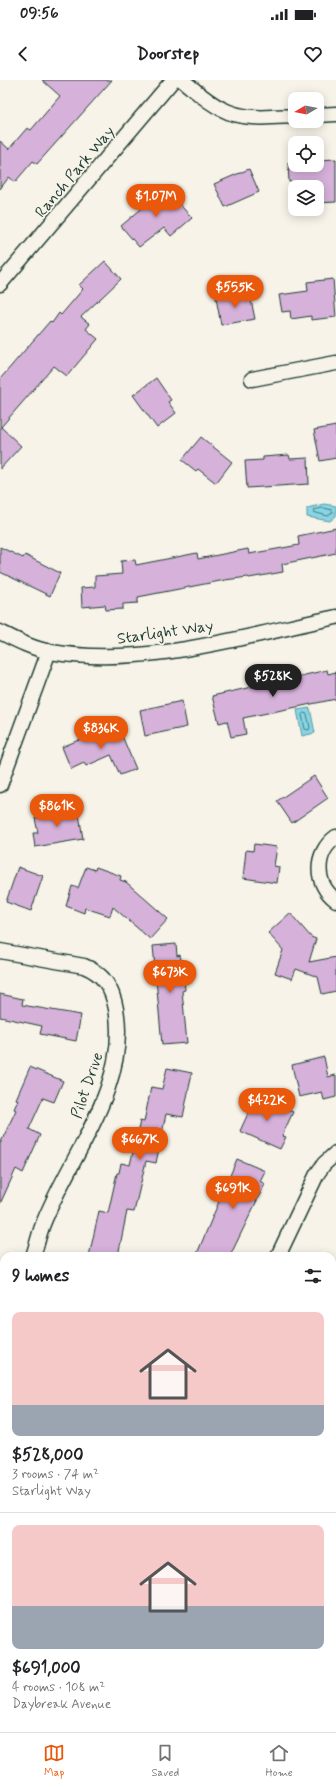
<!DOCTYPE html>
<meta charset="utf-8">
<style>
:root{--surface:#fff;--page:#f2f2f2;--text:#202124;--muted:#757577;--line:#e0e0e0;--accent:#ea580c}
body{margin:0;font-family:Mynerve,sans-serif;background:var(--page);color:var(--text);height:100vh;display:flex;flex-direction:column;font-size:15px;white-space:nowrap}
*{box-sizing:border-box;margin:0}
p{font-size:13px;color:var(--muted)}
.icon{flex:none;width:22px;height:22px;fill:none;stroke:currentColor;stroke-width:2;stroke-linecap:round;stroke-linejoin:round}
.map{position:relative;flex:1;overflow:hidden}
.panel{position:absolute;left:0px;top:1172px;width:336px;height:480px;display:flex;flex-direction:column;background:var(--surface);border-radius:12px 12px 0 0;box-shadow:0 2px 10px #0003}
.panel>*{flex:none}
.needle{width:26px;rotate:260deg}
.controls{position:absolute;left:288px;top:12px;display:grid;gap:8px}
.controls a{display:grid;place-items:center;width:36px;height:36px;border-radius:8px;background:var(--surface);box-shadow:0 2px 10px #0003;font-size:20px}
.price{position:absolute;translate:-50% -34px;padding:0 9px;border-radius:14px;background:var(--accent);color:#fff;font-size:13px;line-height:26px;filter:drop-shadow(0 1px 2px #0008)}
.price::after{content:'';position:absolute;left:50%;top:24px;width:12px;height:9px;margin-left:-6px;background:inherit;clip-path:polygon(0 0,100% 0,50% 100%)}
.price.on{background:#222;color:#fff}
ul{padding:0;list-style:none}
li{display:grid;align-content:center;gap:8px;height:212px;padding:0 12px}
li+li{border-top:1px solid var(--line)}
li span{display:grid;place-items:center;height:124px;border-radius:8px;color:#555}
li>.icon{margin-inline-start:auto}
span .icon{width:72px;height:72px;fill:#fffc;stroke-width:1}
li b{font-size:17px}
h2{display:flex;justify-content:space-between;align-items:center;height:48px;padding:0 12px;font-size:17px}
.status{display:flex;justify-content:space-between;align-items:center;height:28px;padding:0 20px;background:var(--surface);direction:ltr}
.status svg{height:11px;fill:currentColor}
header{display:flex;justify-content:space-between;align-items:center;height:52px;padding:0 12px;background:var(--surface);font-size:18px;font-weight:700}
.tab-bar{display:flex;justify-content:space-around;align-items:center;height:56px;border-top:1px solid var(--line);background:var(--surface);font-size:11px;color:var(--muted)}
.tab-bar a{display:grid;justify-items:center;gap:2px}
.tab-bar .on{color:var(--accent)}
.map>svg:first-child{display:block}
.water{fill:#87d5e6;stroke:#5d989f}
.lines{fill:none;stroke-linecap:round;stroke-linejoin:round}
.shore{stroke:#497a7b;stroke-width:1}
.building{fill:#d6b1da;stroke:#1f3d34}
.street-casing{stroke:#1f3d34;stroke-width:17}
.path{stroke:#1f3d34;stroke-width:2.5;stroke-dasharray:3 3;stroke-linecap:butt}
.street{stroke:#f7f3e8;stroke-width:14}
.labels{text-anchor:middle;stroke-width:3.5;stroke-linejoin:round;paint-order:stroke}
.street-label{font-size:16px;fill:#1f3d34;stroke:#f7f3e8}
</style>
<div class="status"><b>09:56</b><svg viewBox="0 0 49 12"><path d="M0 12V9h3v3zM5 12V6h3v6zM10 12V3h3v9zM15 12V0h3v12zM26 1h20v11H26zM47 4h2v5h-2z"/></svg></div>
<header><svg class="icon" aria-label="back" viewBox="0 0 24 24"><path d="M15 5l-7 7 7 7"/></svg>Doorstep<svg class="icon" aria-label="heart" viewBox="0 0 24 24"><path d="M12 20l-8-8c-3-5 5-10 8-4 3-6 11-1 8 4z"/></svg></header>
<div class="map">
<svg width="336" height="1652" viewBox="0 0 336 1652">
<rect width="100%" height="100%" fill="#f7f3e8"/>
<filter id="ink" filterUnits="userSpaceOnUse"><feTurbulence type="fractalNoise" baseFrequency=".025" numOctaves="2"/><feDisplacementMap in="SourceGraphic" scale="8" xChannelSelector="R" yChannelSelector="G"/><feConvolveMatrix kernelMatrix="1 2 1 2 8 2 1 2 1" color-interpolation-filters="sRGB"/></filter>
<g filter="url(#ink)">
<g class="water">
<polygon points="324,424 336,426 336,436 330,441 307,437 307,428"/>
<polygon points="310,628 315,653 302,656 297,630"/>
</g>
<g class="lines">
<g class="shore">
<polygon points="324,428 332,430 333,432 328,436 313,432 314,430"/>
<polygon points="304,633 307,634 310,648 309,650 305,649 302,635"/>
</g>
</g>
<g class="building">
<polygon points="42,0 112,0 37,84 33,81 15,102 9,97 0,109 0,61 9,69 27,48 31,50 60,16"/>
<polygon points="336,79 336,122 317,123 317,107 295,107 294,113 294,102 289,102 288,83 317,85 317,80"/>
<polygon points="249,89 259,112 225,127 214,104"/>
<polygon points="164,107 192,138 171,156 164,148 139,167 121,146 146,125 143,122 154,112 156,114"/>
<polygon points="105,181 121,199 81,237 90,244 86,249 98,259 67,296 54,286 1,347 21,366 0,389 0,299 50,241 52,243 59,233 61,235 83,209 79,205"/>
<polygon points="333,199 336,237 311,240 311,236 291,239 290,231 282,232 279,215 308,211 307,202"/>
<polygon points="237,214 237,218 250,215 255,239 221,245 216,218"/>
<polygon points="156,298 171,320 168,322 176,333 157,348 133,315"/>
<polygon points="336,346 336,378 320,381 314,350"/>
<polygon points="201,357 232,382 216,403 198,389 196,391 182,380"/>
<polygon points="289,375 290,379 308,378 309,404 247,408 245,381 263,380 263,377"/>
<polygon points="336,448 336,473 282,484 283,492 249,498 248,497 225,500 138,517 138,523 123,524 123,529 106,530 105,525 82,527 81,508 95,507 95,496 122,494 121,481 135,480 136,485 197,473 198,479 248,469 249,474 299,465 298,456"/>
<polygon points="0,467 23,478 25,475 60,493 50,516 0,492"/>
<polygon points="327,590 328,594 336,592 336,619 243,638 246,654 231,657 227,641 219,643 212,616"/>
<polygon points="182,621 187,647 145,656 140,630"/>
<polygon points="117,644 136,689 120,695 111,675 86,686 84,683 71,689 62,667"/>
<polygon points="314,696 328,718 292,743 277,721"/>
<polygon points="58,729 58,732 69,730 70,736 79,734 83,759 35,767 33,753 38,753 35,738 46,736 45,731"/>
<polygon points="254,764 277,767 274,786 279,787 277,803 243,798 246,770 253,771"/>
<polygon points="18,787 43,796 31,831 6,822"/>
<polygon points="86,787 95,790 96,787 121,796 120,800 126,802 168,839 150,859 113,827 110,836 85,828 84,833 66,826 72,806 78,808"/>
<polygon points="290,833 311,857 316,859 309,882 336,877 336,911 322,914 318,897 296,889 292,899 275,893 283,870 268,853"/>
<polygon points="176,864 177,876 180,875 183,889 185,910 182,911 187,963 162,965 153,866"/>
<polygon points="0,914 23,919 22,925 81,935 76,961 40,954 42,946 0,937"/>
<polygon points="324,977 328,997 336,995 336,1017 324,1020 322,1012 299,1017 292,985"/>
<polygon points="30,987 63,1001 54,1022 43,1018 29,1049 40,1055 23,1093 16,1089 0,1124 0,1064 16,1030 14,1029 18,1020 16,1019"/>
<polygon points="167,988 192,993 183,1037 166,1034 156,1083 146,1081 134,1132 127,1131 118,1176 89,1176 99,1131 108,1133 117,1093 119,1093 121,1083 130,1085 140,1041 144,1042 151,1007 162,1009"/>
<polygon points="257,1014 293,1032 282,1056 286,1057 280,1069 240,1051"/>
<polygon points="237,1079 265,1091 260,1101 265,1104 230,1176 196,1176"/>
</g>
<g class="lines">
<g class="street-casing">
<g id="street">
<path d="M 182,0 C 195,10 207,22 222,29 C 244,41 271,37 295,36"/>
<polyline points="317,35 336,34"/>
<polyline points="0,204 173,0"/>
<polyline points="252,299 336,283"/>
<path d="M 0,552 C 16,560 33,569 51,572 C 143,588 246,556 336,537"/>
<polyline points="0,705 49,571"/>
<path d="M 336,757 C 314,773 314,804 336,820"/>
<path d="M 0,871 L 84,886 C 104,894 112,908 116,929 C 130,1006 69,1077 43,1144 C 39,1154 37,1165 33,1176"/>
<polyline points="278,1176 317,1094 324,1084 336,1073"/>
<polyline points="332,1283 336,1283"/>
<polyline points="0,1396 4,1396"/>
<polyline points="83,1648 85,1652"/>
<polyline points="300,1648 301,1652"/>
</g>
</g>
<g class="path">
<polyline points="0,1259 2,1259"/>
<polyline points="0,1624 4,1623"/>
</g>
<use href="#street" class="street"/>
</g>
</g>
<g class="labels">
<g class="street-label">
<text transform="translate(74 91) rotate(-50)" y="6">Ranch Park Way</text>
<text transform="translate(165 551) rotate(-8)" y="6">Starlight Way</text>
<text transform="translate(86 1005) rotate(-71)" y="6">Pilot Drive</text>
</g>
</g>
</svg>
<div class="controls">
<a><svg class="needle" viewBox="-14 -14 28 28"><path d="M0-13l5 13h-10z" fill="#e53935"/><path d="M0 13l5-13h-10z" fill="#757577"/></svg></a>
<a><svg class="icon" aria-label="locate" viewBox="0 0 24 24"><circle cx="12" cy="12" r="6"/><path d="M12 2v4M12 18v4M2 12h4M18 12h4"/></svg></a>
<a><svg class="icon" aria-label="layers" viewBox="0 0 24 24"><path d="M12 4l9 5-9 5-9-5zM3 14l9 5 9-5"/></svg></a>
</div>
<b class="price" style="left:156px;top:138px">$1.07M</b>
<b class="price" style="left:235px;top:229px">$555K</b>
<b class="price on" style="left:273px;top:618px">$528K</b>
<b class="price" style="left:101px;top:670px">$836K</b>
<b class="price" style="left:57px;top:748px">$861K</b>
<b class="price" style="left:170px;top:914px">$673K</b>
<b class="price" style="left:267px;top:1042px">$422K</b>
<b class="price" style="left:140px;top:1081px">$667K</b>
<b class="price" style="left:233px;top:1130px">$691K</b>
<section class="panel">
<h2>9 homes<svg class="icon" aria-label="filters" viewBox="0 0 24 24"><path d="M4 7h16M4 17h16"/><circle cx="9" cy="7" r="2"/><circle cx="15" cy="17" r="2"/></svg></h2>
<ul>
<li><span style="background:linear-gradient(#f6c9c9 75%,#9aa5b1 0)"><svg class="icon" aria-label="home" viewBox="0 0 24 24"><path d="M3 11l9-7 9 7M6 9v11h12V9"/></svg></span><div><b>$528,000</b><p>3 rooms · 74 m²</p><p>Starlight Way</p></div></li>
<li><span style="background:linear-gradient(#f6c9c9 65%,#9aa5b1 0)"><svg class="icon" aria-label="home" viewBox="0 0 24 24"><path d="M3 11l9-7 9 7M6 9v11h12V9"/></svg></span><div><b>$691,000</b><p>4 rooms · 108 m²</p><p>Daybreak Avenue</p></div></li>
</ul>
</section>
</div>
<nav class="tab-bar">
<a class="on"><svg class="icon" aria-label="map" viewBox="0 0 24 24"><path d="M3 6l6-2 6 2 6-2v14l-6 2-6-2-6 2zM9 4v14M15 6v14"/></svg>Map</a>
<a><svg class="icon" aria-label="saved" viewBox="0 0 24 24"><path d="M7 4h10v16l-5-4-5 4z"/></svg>Saved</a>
<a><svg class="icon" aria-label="home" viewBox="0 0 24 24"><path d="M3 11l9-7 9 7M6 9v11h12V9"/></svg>Home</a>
</nav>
